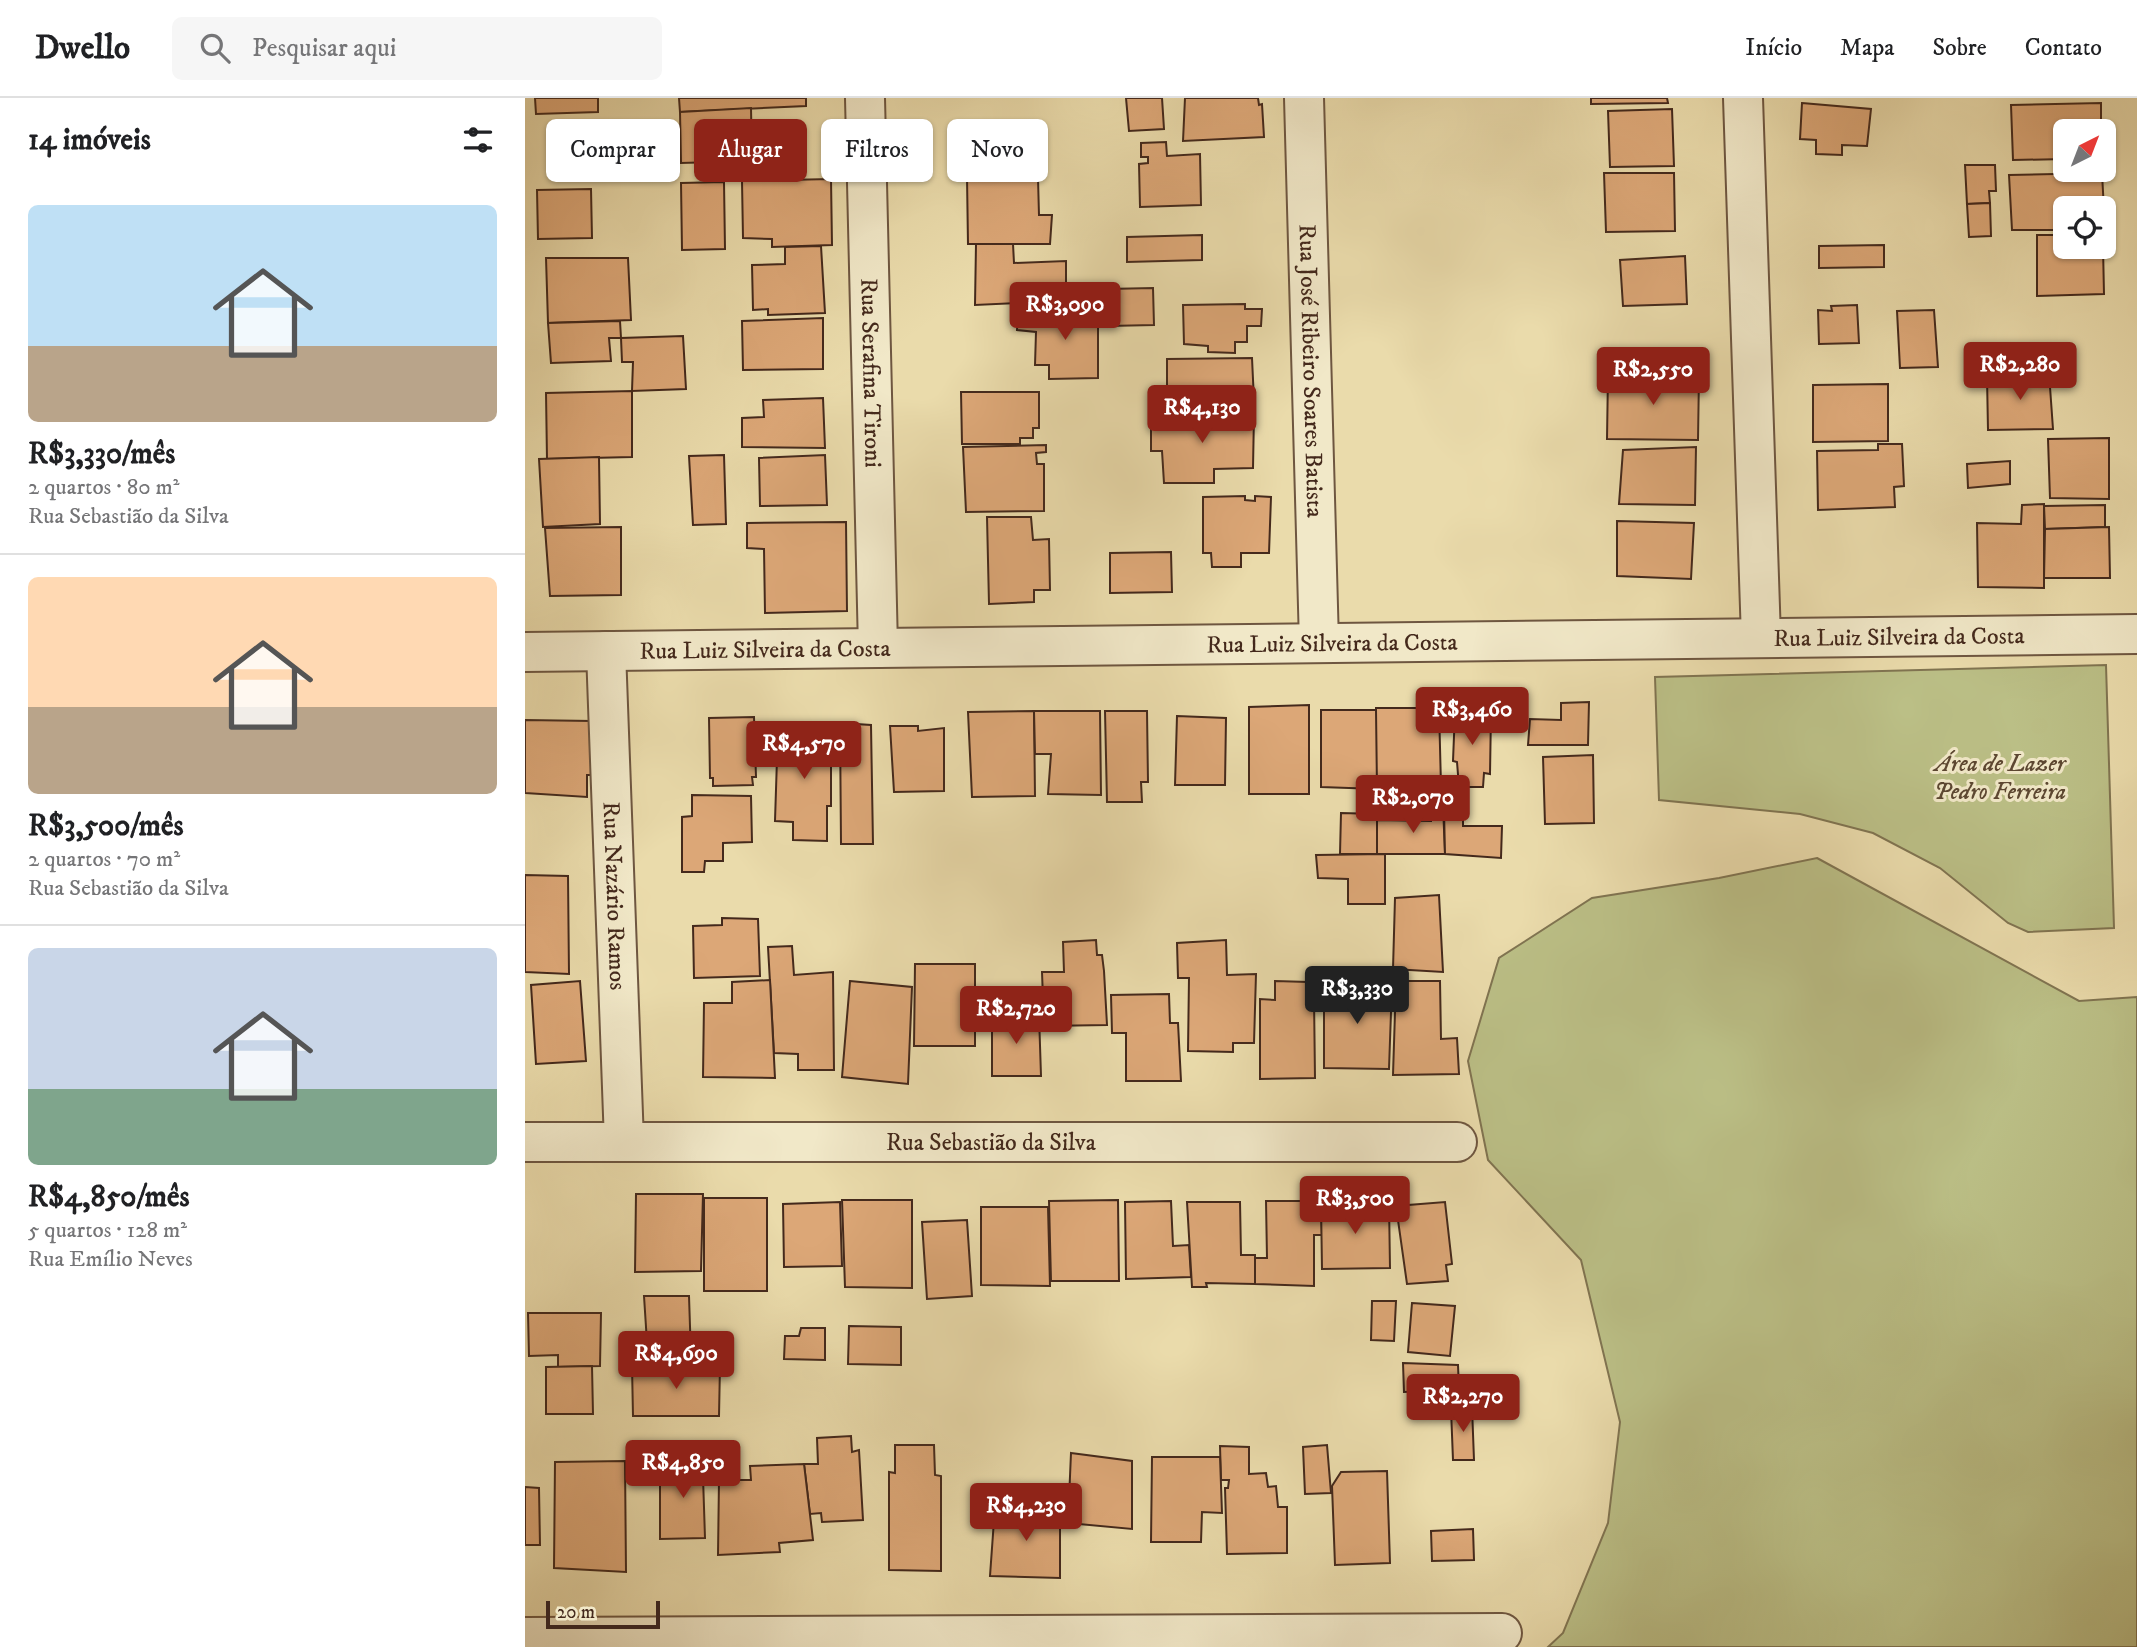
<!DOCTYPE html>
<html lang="pt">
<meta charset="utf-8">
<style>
:root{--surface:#fff;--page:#f6f6f6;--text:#202124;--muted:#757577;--line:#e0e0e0;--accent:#8f2418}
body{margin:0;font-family:"IM FELL DW Pica",serif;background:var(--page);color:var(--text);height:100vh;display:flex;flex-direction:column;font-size:26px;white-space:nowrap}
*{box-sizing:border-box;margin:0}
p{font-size:23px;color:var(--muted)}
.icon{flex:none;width:38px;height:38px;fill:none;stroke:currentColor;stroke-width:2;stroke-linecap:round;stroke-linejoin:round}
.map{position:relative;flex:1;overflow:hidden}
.panel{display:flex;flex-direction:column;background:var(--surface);width:525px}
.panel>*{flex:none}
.guide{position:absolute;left:21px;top:21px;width:665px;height:63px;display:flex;gap:14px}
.needle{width:46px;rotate:42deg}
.fabs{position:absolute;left:1528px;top:21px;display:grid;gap:14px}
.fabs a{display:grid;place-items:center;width:63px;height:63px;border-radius:10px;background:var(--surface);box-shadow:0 2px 5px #0004;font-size:35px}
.scale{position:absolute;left:21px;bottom:18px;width:114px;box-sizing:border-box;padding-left:7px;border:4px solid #44291c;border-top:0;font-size:19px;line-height:24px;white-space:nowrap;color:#44291c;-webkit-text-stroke:5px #f1e8c8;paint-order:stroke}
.price{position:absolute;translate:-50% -60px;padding:0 16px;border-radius:7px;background:var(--accent);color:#fff;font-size:23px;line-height:46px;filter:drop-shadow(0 2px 4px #0008)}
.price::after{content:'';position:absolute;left:50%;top:42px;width:21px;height:16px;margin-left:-10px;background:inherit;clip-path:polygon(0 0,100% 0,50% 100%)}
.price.selected{background:#222;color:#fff}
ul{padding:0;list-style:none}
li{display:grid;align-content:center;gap:14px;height:371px;padding:0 28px}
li+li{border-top:2px solid var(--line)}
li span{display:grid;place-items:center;height:217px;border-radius:10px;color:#555}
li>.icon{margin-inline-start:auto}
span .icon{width:126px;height:126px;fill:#fffc;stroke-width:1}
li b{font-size:30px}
h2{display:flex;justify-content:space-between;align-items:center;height:84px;padding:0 28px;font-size:30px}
.pill{padding:0 24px;border-radius:10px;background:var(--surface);box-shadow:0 2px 5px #0004;font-size:24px;line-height:63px}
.pill.selected{background:var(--accent);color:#fff}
header{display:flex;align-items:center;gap:42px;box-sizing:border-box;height:98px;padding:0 35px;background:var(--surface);border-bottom:2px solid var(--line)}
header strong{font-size:33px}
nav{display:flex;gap:38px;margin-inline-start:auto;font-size:24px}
.search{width:490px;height:63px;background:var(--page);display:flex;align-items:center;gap:18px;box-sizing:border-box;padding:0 24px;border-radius:10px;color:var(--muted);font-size:26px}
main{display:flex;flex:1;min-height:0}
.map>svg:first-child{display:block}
.green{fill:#bbbf86;stroke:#807451;stroke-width:2}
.building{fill:#dca777;stroke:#44291c;stroke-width:2}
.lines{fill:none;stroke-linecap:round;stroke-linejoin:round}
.minor-casing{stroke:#6e5640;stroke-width:42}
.minor{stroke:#f1e8c8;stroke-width:38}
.labels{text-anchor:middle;stroke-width:6;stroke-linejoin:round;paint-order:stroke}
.street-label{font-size:24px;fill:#44291c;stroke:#f1e8c8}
.park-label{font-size:24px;font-style:italic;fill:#5c4731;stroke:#f1e8c8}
</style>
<header>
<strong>Dwello</strong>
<div class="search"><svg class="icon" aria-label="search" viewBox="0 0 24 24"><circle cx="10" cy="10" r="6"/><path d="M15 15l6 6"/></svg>Pesquisar aqui</div>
<nav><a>Início</a><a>Mapa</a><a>Sobre</a><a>Contato</a></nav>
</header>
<main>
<section class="panel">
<h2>14 imóveis<svg class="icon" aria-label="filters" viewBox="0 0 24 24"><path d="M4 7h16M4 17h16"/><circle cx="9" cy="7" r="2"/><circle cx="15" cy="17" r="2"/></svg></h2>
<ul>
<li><span style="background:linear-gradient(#bfe0f5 65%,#b9a48a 0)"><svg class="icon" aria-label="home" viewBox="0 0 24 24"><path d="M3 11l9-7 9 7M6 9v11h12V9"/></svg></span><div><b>R$3,330/mês</b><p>2 quartos · 80 m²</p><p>Rua Sebastião da Silva</p></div></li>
<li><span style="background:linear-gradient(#ffd9b3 60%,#b9a48a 0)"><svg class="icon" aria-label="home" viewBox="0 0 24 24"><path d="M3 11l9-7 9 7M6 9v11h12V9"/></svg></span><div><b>R$3,500/mês</b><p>2 quartos · 70 m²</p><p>Rua Sebastião da Silva</p></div></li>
<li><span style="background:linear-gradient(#c9d6e8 65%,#7fa58c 0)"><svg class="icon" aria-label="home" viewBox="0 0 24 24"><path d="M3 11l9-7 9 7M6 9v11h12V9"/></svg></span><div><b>R$4,850/mês</b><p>5 quartos · 128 m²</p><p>Rua Emílio Neves</p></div></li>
</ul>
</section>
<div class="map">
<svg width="1612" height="1549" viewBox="0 0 1612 1549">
<rect width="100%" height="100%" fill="#eadbab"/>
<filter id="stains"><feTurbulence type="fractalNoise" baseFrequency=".00286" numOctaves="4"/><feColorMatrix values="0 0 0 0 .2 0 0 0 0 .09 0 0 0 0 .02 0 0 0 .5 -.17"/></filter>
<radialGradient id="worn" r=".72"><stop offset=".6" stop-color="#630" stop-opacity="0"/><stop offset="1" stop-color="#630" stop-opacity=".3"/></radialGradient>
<g class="green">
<polygon points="1581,567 1589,830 1503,834 1483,825 1415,770 1348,735 1275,716 1134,702 1130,579"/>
<polygon points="1292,760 1554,903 1612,899 1612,1549 1023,1549 1038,1535 1083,1425 1095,1324 1056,1162 963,1062 943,963 974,860 1067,800 1194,780"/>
</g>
<g class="building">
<polygon points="10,0 73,0 73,14 11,16"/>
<polygon points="154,0 281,0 281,8 155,14"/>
<polygon points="601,0 637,0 639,31 604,33"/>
<polygon points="660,0 733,0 734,7 737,6 739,39 658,43"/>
<polygon points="1066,0 1142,0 1143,5 1066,6"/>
<polygon points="1277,5 1346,11 1342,48 1317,47 1317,57 1291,56 1291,42 1275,41"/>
<polygon points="1576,5 1576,33 1540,33 1540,61 1488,62 1486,7"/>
<polygon points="226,10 227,63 156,65 155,14"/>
<polygon points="1147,11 1149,68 1085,69 1083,13"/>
<polygon points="116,25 117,83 67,82 67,26"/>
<polygon points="641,44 642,58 675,56 676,107 615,109 614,66 623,65 623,59 616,59 616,45"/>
<polygon points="496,47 497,74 462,75 462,48"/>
<polygon points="1440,67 1470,67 1471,93 1464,93 1465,105 1442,106"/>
<polygon points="1079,75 1149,75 1150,133 1081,134"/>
<polygon points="1577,75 1580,131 1578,110 1540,110 1540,132 1487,132 1484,77"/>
<polygon points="442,79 513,80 514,117 527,117 525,146 443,146"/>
<polygon points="306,81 307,147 247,149 247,141 218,140 217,83"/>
<polygon points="199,84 200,151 157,152 156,85"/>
<polygon points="66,91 67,140 13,141 12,92"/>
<polygon points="1465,105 1466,138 1444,139 1442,106"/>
<polygon points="677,137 677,162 602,164 602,139"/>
<polygon points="1512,137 1540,137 1540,149 1578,149 1579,196 1512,198"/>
<polygon points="451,146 488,146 489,165 541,163 541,203 450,207"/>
<polygon points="1359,147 1359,169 1294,170 1294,148"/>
<polygon points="296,148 300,215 243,217 243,211 228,212 227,167 260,166 260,149"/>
<polygon points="1160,158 1162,206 1098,208 1095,162"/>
<polygon points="21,160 103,160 106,222 23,225"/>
<polygon points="628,190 629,227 583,228 582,191"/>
<polygon points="720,206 720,211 737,211 736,228 722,228 722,244 710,244 710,255 683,254 683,248 659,246 658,207"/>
<polygon points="1332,207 1334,245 1294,246 1293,212 1307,213 1306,208"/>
<polygon points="1409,212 1413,269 1375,270 1372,213"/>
<polygon points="493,214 573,214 573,280 524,281 524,267 510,267 511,234 492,232"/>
<polygon points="298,220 298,271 218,272 217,223"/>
<polygon points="95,223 96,240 84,240 86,263 26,265 23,225"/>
<polygon points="158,238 161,291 107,293 108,264 97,264 96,240"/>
<polygon points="727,260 729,303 677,306 678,297 642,296 642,261"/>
<polygon points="1524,275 1528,331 1463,332 1462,279"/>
<polygon points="1083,276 1174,277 1173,342 1082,341"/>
<polygon points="1363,286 1363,343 1288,344 1288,287"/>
<polygon points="107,293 107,359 22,361 21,295"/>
<polygon points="436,294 514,294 514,330 508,330 508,340 495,340 495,346 437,346"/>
<polygon points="298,300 300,350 217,349 217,320 239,319 238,302"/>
<polygon points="729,316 728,370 689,371 689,385 639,385 637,353 626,353 626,318"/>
<polygon points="1584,340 1584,401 1525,400 1523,341"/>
<polygon points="1353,346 1377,346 1379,388 1369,389 1370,409 1293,412 1292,353 1353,352"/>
<polygon points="521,347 521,354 511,355 512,366 519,366 519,413 441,414 438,349"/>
<polygon points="1171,349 1170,407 1094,406 1098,352"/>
<polygon points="199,357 201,426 168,427 164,358"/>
<polygon points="300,357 302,407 235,408 234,360"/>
<polygon points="74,359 75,426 18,429 14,361"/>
<polygon points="1485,363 1485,386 1443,390 1442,366"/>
<polygon points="720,398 720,402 730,403 730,398 746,399 744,455 716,455 716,469 687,469 686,455 678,455 678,399"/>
<polygon points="1519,406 1519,490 1453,489 1452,425 1496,426 1497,407"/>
<polygon points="1580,407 1580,429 1520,431 1519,408"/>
<polygon points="462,419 506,419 508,442 524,441 525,492 509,492 509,504 464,506"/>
<polygon points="1092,423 1169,425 1166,481 1092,478"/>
<polygon points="321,424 322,513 240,515 239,451 222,450 222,425"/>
<polygon points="96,429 96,497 25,498 20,430"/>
<polygon points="1584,429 1585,480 1519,480 1520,431"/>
<polygon points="646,454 647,494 585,495 585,455"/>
<polygon points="1064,604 1063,647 1003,647 1005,621 1036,622 1036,605"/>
<polygon points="784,607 784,696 724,696 724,609"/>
<polygon points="851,610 914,610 916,688 851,687"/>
<polygon points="796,612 851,612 852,691 796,689"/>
<polygon points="509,613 510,698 447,699 443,614"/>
<polygon points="509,613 575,613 576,697 523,696 526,656 510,656"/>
<polygon points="580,613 622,613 623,684 616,684 617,704 582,704"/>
<polygon points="930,613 966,614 965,676 959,675 958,689 934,689 932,664 928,663"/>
<polygon points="652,618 701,620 700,687 650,687"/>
<polygon points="229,619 231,679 227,679 228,687 188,688 188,680 185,680 184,620"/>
<polygon points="0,622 67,623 68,677 62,677 62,699 0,695"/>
<polygon points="315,625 346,627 348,746 316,746"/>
<polygon points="365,628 393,628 393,633 419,630 419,693 369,694"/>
<polygon points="253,629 306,630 306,708 302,708 302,743 268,742 268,724 250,723"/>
<polygon points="1068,657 1069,725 1020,726 1018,659"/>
<polygon points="167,697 226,698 227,744 198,745 198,763 180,763 179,774 157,774 157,719 167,718"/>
<polygon points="905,707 918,707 920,756 852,756 852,722 906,723"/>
<polygon points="919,713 938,714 938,728 977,728 976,760 920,756"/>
<polygon points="816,715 852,716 852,756 815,756"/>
<polygon points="860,756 860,806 823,806 823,781 793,780 791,757"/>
<polygon points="0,777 43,778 44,876 0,874"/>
<polygon points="914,797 918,874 868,871 870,800"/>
<polygon points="197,820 233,821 235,878 169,880 168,828 197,827"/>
<polygon points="571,842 572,857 577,857 579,873 582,927 519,928 517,874 539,874 538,844"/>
<polygon points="701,842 702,877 731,876 729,945 708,945 708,954 663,953 664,880 653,880 652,845"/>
<polygon points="267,848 269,877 308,874 309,972 273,972 273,956 249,955 243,849"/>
<polygon points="390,866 450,866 450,948 389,948"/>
<polygon points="245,882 250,980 178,979 179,905 207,905 207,884"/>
<polygon points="55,883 61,963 11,966 6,887"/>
<polygon points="325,883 387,889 383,986 317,979"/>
<polygon points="750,883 783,884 783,900 789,900 790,980 735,981 735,901 750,902"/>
<polygon points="871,883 915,883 916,941 932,940 934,976 868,977"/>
<polygon points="799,885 867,886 864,971 799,970"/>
<polygon points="644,896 645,925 653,925 656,983 601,983 601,935 587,935 586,897"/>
<polygon points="467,917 514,917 516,978 467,978"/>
<polygon points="111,1096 178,1096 176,1173 110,1174"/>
<rect x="179" y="1100" width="63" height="93"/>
<polygon points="317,1102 387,1102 387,1190 320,1189"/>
<polygon points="593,1102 594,1183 526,1183 524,1103"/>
<polygon points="646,1103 648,1148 664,1147 666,1179 601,1181 600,1104"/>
<polygon points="741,1103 796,1103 797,1137 789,1137 789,1188 730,1186 730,1160 742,1160"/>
<polygon points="315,1104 317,1168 259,1169 258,1106"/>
<polygon points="662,1104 715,1104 716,1157 730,1157 730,1186 681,1185 682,1189 667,1189"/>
<polygon points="920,1104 927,1166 921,1167 923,1183 882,1186 871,1108"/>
<polygon points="796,1105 864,1105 865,1170 797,1171"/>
<polygon points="456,1109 523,1109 525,1188 456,1187"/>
<polygon points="442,1122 447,1198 402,1201 397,1124"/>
<polygon points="119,1198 164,1198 166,1259 123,1260"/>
<polygon points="847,1203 871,1203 869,1243 846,1242"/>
<polygon points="887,1205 930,1208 925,1258 883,1254"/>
<polygon points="3,1215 76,1215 75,1268 33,1269 33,1257 4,1258"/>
<polygon points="324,1228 376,1229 376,1267 323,1266"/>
<polygon points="276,1230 300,1230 300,1262 259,1261 260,1238 274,1238"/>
<polygon points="878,1265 933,1267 934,1292 879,1294"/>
<polygon points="195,1267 194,1318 108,1318 107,1268"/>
<polygon points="67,1268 68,1316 21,1316 21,1269"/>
<polygon points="947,1309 949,1362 928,1362 926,1311"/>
<polygon points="326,1338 327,1354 334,1352 338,1422 297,1424 296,1415 285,1416 279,1366 293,1366 292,1340"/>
<polygon points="370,1347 409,1347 410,1377 416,1378 416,1473 364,1472 364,1374 370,1375"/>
<polygon points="802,1347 806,1395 780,1396 778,1349"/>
<polygon points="695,1348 724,1349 724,1376 741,1375 743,1389 751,1388 753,1409 762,1409 762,1455 702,1456 700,1390 703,1390 704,1382 696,1382"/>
<polygon points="546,1355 607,1363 607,1431 543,1425"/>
<polygon points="627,1359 695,1359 697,1415 677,1414 676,1444 626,1444"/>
<polygon points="100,1363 101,1474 29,1470 30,1364"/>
<polygon points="191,1366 191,1379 178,1379 180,1440 135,1441 135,1367"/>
<polygon points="279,1366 288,1442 254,1445 255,1454 193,1457 194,1382 226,1382 225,1368"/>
<polygon points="862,1373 865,1465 810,1467 807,1388 816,1374"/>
<polygon points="0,1389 14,1390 15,1447 0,1447"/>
<polygon points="470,1408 535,1412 535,1480 465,1478"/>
<polygon points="948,1431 949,1462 907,1463 906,1433"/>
</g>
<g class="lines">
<g class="minor-casing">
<g id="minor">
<path id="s1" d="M 340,0 L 353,550"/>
<path id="s2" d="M 779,0 L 794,545"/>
<polyline points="1218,0 1236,540"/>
<path id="s3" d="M 81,553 L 99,1044"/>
<path id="s4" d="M 0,554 L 1612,536"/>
<path id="s5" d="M 0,1044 L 932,1044"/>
<polyline points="0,1539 977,1535"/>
</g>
</g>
<use href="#minor" class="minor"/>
</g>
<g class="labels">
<g class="street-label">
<text dy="8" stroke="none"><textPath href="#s2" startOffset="273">Rua José Ribeiro Soares Batista</textPath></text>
<text dy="8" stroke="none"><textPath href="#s1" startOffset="275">Rua Serafina Tironi</textPath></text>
<text dy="8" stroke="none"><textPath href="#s4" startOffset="1374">Rua Luiz Silveira da Costa</textPath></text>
<text dy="8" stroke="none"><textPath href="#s4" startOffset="807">Rua Luiz Silveira da Costa</textPath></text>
<text dy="8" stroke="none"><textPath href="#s4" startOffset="240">Rua Luiz Silveira da Costa</textPath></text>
<text dy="8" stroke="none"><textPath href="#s3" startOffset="245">Rua Nazário Ramos</textPath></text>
<text dy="8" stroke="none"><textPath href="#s5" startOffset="466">Rua Sebastião da Silva</textPath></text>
</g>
<g class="park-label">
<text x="1475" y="673">Área de Lazer<tspan x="1475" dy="28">Pedro Ferreira</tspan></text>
</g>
</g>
<rect width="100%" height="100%" filter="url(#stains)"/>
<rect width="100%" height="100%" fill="url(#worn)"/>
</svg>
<div class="fabs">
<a><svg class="needle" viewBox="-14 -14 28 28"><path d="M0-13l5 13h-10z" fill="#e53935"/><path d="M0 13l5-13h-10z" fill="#757577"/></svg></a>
<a><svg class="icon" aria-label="locate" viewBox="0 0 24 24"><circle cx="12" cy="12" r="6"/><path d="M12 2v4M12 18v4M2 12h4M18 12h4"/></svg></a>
</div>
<div class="scale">20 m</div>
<b class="price" style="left:540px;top:244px">R$3,090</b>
<b class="price" style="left:1495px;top:304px">R$2,280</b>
<b class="price" style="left:1128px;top:309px">R$2,550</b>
<b class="price" style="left:677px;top:347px">R$4,130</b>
<b class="price" style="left:947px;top:649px">R$3,460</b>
<b class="price" style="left:279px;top:683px">R$4,570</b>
<b class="price" style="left:888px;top:737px">R$2,070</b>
<b class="price selected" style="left:832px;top:928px">R$3,330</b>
<b class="price" style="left:491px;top:948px">R$2,720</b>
<b class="price" style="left:830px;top:1138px">R$3,500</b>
<b class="price" style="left:151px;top:1293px">R$4,690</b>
<b class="price" style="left:938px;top:1336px">R$2,270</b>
<b class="price" style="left:158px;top:1402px">R$4,850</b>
<b class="price" style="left:501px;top:1445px">R$4,230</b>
<div class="guide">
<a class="pill">Comprar</a>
<a class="pill selected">Alugar</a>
<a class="pill">Filtros</a>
<a class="pill">Novo</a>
</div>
</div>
</main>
